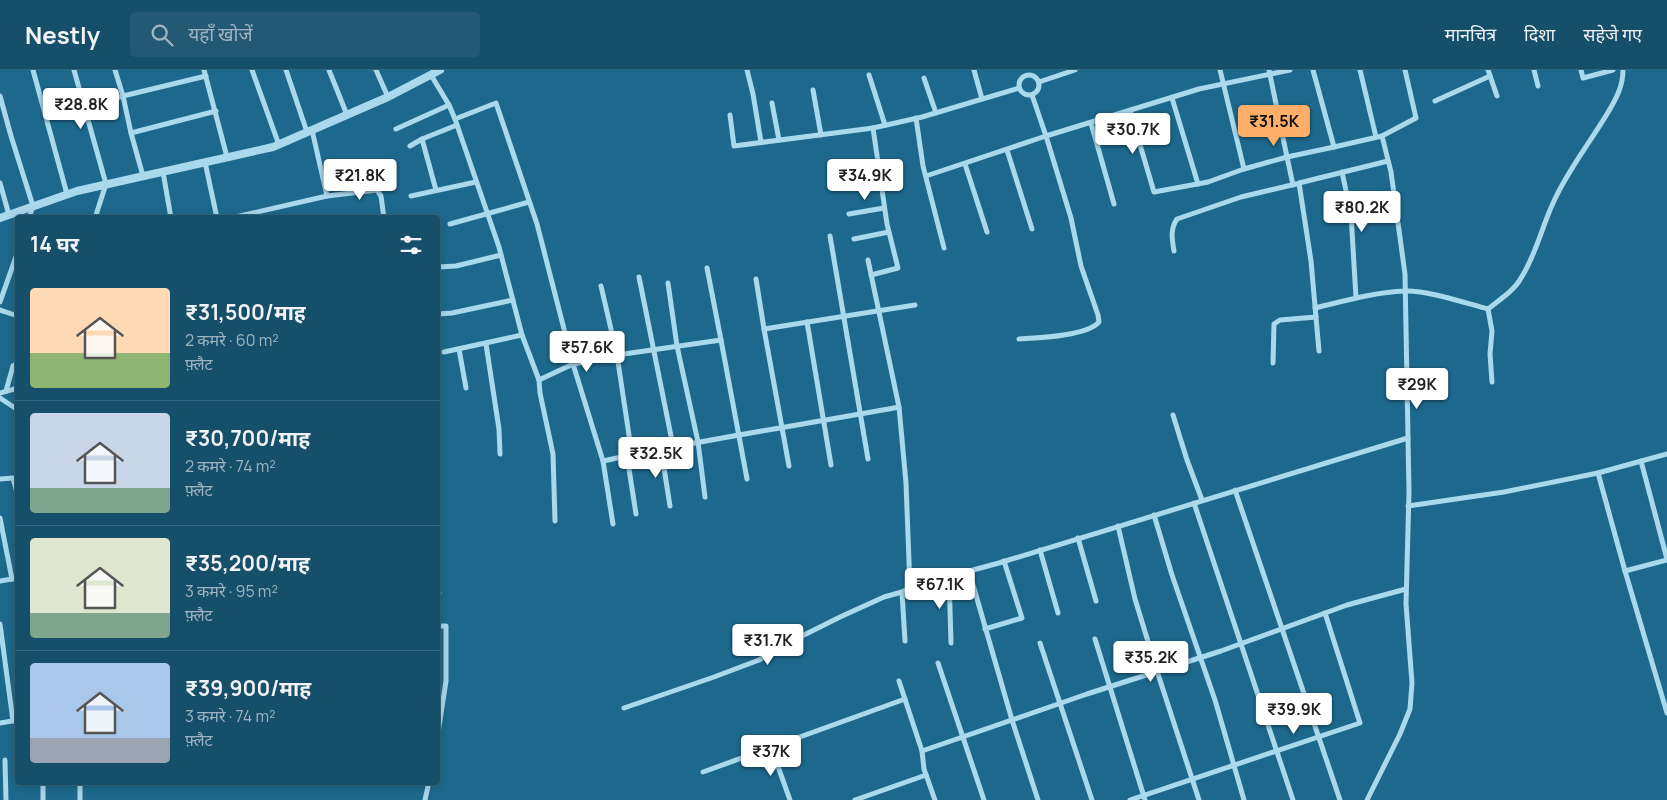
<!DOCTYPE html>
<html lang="hi">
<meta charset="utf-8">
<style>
:root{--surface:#164f6a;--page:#235972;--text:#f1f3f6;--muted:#9eb5c1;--line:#35667e;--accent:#fdae68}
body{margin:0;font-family:Manrope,"Noto Sans Devanagari",sans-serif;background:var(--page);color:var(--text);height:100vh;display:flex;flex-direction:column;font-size:19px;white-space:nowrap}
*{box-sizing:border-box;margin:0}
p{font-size:16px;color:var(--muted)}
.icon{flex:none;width:28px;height:28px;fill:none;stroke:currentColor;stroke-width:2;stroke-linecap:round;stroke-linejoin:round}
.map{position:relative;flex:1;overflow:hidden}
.drawer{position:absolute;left:15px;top:145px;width:425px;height:570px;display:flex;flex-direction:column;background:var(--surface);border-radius:5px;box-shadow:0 2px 12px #0003,0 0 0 1px var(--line)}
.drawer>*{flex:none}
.price{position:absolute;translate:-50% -42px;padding:0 11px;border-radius:5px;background:#fff;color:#222;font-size:16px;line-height:32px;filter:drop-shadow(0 1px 2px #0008)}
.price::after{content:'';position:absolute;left:50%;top:30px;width:15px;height:11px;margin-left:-8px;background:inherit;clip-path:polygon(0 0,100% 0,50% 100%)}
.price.active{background:var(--accent);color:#111}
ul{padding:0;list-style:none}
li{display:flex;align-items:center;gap:15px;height:125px;padding:0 15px}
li+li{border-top:1px solid var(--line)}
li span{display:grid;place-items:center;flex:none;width:140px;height:100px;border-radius:5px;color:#555}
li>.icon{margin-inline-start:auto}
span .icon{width:60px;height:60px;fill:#fffc;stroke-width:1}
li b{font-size:21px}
h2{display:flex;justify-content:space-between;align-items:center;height:60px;padding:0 15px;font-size:21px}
header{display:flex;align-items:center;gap:30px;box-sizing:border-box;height:70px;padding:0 25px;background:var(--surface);border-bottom:1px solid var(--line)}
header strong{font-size:24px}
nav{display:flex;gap:28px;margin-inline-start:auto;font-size:18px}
.search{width:350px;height:45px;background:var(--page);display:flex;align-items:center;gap:12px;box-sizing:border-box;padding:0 18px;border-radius:5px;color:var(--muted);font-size:19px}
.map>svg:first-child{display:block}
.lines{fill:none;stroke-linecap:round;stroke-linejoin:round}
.minor{stroke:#aad8ed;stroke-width:5}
.tertiary{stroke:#aad8ed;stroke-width:8}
</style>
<header>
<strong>Nestly</strong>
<div class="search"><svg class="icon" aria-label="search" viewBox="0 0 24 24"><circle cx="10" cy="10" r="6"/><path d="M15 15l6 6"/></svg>यहाँ खोजें</div>
<nav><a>मानचित्र</a><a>दिशा</a><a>सहेजे गए</a></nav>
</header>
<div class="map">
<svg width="1667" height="730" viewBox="0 0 1667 730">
<rect width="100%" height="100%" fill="#1d698d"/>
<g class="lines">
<g class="minor">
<polyline points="33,0 67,124"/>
<polyline points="74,0 106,114 96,145 104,148"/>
<polyline points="204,0 227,87"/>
<polyline points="252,0 279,75"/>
<polyline points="286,0 307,62"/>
<polyline points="329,0 347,45"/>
<polyline points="376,0 388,27"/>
<polyline points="747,0 753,24 761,72"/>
<polyline points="974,0 982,29"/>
<polyline points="1220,0 1244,99 1287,87 1293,115"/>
<polyline points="1269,0 1287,87 1334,77"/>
<polyline points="1313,0 1334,77 1382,66 1391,102 1405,204 1409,422 1406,534 1412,613 1410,639 1400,664 1367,730"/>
<polyline points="1360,0 1376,67"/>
<polyline points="1488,0 1497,26"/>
<polyline points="1534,0 1538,16"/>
<polyline points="1581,0 1583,8 1613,0"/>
<circle cx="1029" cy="15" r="10"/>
<path d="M 431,5 L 449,35 L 455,49 L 499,177 L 522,265 L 539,310 L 573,294 L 603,391 C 701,370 801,355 899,337"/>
<polyline points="869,5 885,55"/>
<polyline points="924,8 936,43"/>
<polyline points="1039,12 1075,0"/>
<polyline points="813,20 821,65"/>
<polyline points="0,26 11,66 33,136 29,148"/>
<polyline points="1172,28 1198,114"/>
<polyline points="1435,31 1490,6"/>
<polyline points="772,33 779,70"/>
<polyline points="85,37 123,26 115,0"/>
<polyline points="1130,41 1154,122 1208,112 1244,99"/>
<polyline points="730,45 734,76 873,58"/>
<polyline points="916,48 923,96 944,178"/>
<polyline points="455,49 496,33 537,154 573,294 602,289 617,285 721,270 747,409"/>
<polyline points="1091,53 1114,134"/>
<polyline points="396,59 449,35"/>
<polyline points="131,63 123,26 206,6"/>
<polyline points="1382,66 1416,48 1405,0"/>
<polyline points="422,69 436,120"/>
<polyline points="410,76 422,69 457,55"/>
<polyline points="1007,80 1032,159"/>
<polyline points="205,92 217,148"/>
<polyline points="965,94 987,162"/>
<polyline points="163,102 171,148"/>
<polyline points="1342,102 1351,144 1356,228"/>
<polyline points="143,106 131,63 216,41"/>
<polyline points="926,106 1046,66 1032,25"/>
<polyline points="0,113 9,145"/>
<polyline points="327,126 377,120 381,126 384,148"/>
<polyline points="411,126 476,112"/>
<polyline points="849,144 884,138"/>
<polyline points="231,148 327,126 312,60"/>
<polyline points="450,154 529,132"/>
<polyline points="830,166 868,389"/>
<polyline points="854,169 889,162"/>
<path d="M 1174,181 C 1172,169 1170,159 1177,149 L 1241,127 L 1296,114"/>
<polyline points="868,190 899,337 906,413 910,517 999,493 1408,368"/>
<polyline points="438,197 456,196 501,185"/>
<polyline points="707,198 721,270"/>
<polyline points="871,205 898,198 887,154 873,58 922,47 1019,18"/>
<polyline points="639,207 673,376"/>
<polyline points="756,209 764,259"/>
<polyline points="668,213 677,276 698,372 705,427"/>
<polyline points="601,216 617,285 632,385"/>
<polyline points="0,232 18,181"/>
<path d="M 1315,238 C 1344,231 1375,222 1405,221 C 1427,220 1465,233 1488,239 L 1492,261 L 1490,284 L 1492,312"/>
<path d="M 1488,239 C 1499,230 1514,221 1521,208 C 1536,185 1542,156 1554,131 C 1569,98 1592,70 1610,39 C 1617,27 1623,15 1623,0"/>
<polyline points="0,240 18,246"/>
<polyline points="438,244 452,243 513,230"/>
<polyline points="807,252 831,395"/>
<path d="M 1019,269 C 1037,268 1088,266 1099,252 L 1098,245 L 1081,196 L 1071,148 L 1046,66 L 1199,19 L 1290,0"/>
<polyline points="486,274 499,359 500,384"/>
<polyline points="459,279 466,318"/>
<polyline points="1319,281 1311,191 1299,113 1388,91"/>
<polyline points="444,282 522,265"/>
<polyline points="1273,293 1274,254 1280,250 1316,247"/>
<polyline points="539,310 540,323 553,384 555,451"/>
<polyline points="6,321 13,296 18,293"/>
<polyline points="0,323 18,318"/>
<polyline points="0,328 18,340"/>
<polyline points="1173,345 1187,390 1202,430"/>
<polyline points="661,379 670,436"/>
<polyline points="627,386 636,444"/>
<polyline points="603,391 613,454"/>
<polyline points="1641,391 1667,489"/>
<polyline points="789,396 764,259 915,235"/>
<polyline points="1598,403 1625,501"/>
<polyline points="0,409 13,408 18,426"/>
<polyline points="1235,420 1340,730"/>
<polyline points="1194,433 1293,730"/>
<polyline points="1408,436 1504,422 1598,403 1667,384"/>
<polyline points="1154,445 1172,505 1215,630 1244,730"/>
<polyline points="0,448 12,509"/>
<polyline points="1118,456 1135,529 1157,601 1199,730"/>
<polyline points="1078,468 1096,531"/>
<polyline points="1040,480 1058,543"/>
<polyline points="1667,490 1625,501 1667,643"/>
<polyline points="969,501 1012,650 1038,730"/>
<polyline points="949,506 951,573"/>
<polyline points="0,511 18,508"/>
<polyline points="438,522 439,523"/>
<polyline points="0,554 13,651"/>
<polyline points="438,556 446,556 446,611 438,663"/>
<polyline points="985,559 1022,548 1004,491"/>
<polyline points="1095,569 1145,730"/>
<polyline points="905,571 902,522 910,517"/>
<polyline points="1040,573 1092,730"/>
<polyline points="938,593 984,730"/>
<polyline points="899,611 922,681"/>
<polyline points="624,638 714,607 759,590 782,576 840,547 884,527 902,522"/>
<polyline points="0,653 18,650"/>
<polyline points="771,677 790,730"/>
<polyline points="5,690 6,730"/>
<polyline points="703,702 905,629"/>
<polyline points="43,712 43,730"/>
<polyline points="80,712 80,730"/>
<polyline points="425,730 429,712"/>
<polyline points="855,730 926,705"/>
<polyline points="935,730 924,699 922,681 1087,624 1221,581 1347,535 1406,519"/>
<polyline points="1130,730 1360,653 1325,543"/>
</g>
<polyline class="tertiary" points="0,148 77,121 273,77 388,27 440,0"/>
</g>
</svg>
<b class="price" style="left:81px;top:60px">₹28.8K</b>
<b class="price active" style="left:1274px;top:77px">₹31.5K</b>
<b class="price" style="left:1133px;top:85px">₹30.7K</b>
<b class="price" style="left:360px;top:131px">₹21.8K</b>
<b class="price" style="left:865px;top:131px">₹34.9K</b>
<b class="price" style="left:1362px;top:163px">₹80.2K</b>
<b class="price" style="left:587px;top:303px">₹57.6K</b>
<b class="price" style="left:1417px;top:340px">₹29K</b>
<b class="price" style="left:656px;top:409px">₹32.5K</b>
<b class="price" style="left:940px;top:540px">₹67.1K</b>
<b class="price" style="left:768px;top:596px">₹31.7K</b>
<b class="price" style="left:1151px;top:613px">₹35.2K</b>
<b class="price" style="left:1294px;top:665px">₹39.9K</b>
<b class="price" style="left:771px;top:707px">₹37K</b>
<section class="drawer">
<h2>14 घर<svg class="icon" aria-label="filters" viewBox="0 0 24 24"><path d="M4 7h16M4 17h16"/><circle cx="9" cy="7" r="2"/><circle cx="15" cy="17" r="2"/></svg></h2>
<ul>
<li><span style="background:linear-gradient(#ffd9b3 65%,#8fb573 0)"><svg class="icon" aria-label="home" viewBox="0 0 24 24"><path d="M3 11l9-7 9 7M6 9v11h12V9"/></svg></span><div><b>₹31,500/माह</b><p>2 कमरे · 60 m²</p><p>फ़्लैट</p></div></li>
<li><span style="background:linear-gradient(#c9d6e8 75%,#7fa58c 0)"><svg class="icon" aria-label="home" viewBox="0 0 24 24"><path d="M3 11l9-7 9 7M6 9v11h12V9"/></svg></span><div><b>₹30,700/माह</b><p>2 कमरे · 74 m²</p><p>फ़्लैट</p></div></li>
<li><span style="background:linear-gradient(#dfe7d0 75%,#7fa58c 0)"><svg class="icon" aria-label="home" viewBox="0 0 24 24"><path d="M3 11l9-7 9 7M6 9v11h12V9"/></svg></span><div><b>₹35,200/माह</b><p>3 कमरे · 95 m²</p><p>फ़्लैट</p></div></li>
<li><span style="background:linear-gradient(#a9c7e8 75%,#9aa5b1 0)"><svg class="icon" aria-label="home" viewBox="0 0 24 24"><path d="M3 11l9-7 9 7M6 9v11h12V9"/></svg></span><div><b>₹39,900/माह</b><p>3 कमरे · 74 m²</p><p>फ़्लैट</p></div></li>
</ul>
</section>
</div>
